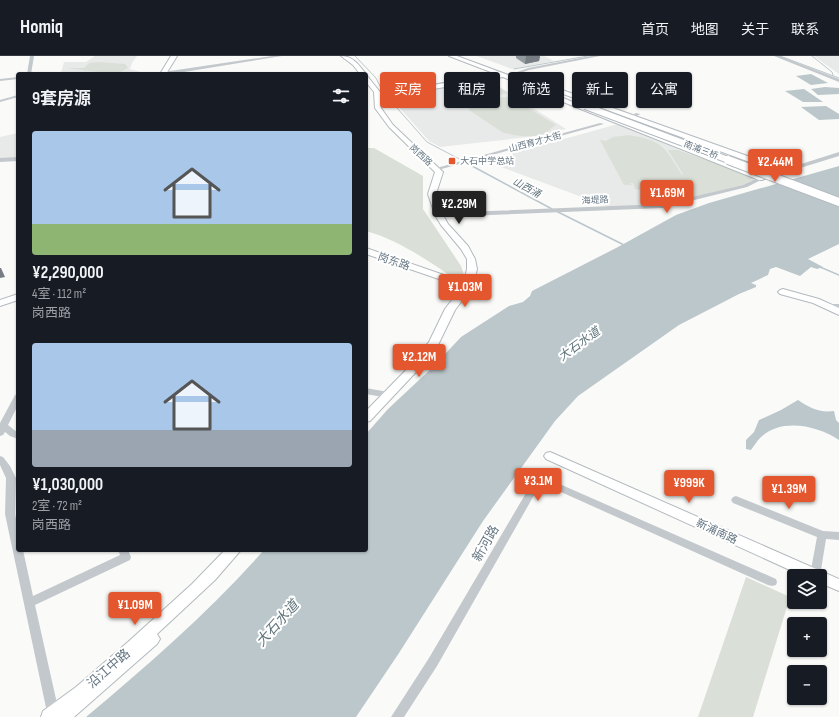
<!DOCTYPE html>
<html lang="zh">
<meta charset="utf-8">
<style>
:root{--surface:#171b24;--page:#242831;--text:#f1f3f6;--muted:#9ea1a6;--line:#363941;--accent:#e4572e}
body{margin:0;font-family:"Sofia Sans Condensed","Noto Sans SC",sans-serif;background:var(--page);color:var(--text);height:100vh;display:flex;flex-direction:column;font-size:15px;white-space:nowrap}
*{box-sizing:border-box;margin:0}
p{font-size:13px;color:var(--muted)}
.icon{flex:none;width:22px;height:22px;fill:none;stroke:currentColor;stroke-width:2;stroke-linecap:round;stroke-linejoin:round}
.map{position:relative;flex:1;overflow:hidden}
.details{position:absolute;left:16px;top:16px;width:352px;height:480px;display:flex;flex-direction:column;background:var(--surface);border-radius:4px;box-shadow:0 1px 3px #0004}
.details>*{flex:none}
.guide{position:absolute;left:380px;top:16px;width:380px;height:36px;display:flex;gap:8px}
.tools{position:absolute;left:787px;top:513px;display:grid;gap:8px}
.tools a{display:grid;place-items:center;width:40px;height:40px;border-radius:4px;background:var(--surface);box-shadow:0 1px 3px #0004;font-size:20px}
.price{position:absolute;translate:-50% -34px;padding:0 9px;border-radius:4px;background:var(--accent);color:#fff;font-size:13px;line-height:26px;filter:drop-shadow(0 1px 2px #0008)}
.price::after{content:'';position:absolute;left:50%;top:24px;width:12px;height:9px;margin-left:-6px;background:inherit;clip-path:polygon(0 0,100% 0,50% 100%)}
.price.selected{background:#222;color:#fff}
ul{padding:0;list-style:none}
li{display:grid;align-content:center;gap:8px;height:212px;padding:0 16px}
li span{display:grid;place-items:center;height:124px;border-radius:4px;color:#555}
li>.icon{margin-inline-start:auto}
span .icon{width:72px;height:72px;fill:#fffc;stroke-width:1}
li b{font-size:17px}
h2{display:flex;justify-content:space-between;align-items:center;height:48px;padding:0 16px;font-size:17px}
.tag{padding:0 14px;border-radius:4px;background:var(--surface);box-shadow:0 1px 3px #0004;font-size:14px;line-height:36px}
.tag.selected{background:var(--accent);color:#fff}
header{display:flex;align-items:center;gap:24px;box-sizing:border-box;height:56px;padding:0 20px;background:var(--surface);border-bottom:1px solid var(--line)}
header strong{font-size:19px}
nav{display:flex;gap:22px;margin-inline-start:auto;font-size:14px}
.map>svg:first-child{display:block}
.built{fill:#e8e9e9}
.green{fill:#dadfd7}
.water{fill:#bbc7cb}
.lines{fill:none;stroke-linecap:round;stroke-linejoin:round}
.stream-far1{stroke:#bbc7cb;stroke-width:1}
.stream{stroke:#bbc7cb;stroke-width:1.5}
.secondary-casing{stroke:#b3babf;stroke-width:2}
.street{fill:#c3c8cc;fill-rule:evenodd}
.secondary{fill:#fff;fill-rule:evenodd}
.secondary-bridge-far1-casing{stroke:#b3babf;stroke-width:8;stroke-linecap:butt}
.secondary-bridge-casing{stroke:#b3babf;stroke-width:10;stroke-linecap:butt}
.secondary-bridge-far1{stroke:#fff;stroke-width:6}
.secondary-bridge{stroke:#fff;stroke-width:8}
.wall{fill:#929a9f}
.shaded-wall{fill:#777d82}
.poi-dot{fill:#e4572e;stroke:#fff;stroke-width:1.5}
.labels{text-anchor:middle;stroke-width:4;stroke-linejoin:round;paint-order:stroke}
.far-street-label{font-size:9px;fill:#657683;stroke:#fff}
.far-poi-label{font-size:9px;fill:#657683;stroke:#fff;text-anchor:start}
.far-water-label{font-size:10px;font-style:italic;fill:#60757c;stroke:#fff}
.street-label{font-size:11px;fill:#657683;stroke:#fff}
.water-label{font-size:12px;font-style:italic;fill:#60757c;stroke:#fff}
.near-street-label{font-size:13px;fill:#657683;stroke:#fff}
.near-water-label{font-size:14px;font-style:italic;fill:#60757c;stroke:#fff}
</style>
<header>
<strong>Homiq</strong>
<nav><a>首页</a><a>地图</a><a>关于</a><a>联系</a></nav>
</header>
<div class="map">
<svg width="839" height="661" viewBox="0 0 839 661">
<rect width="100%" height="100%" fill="#fafaf8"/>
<g class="built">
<polygon points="95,0 137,0 132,7 130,13 148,18 61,17 64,6 86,6"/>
<polygon points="477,0 544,0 554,5 512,13"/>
<polygon points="814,0 839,0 839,18"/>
<polygon points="489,24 566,73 538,80 440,91 429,85 390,41 401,40 401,39"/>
<polygon points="618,68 694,100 756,122 661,149 611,152 485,105"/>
<polygon points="18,77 18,102 0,103 0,81"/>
</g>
<g class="green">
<polygon points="98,6 125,8 128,12 120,16 121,16 120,18 123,18 117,18 65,12 84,12 89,7"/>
<path d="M 498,31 L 508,37 L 479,43 L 510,41 L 556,69 C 551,71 549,76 543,78 C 530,82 515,80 502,76 L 469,54 L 470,48 L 477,43 L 459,46 L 450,40 Z"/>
<path d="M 629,79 C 664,85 664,91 682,119 L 683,118 L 668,94 L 678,94 L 756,122 L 743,129 L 661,149 L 651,150 L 651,148 L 677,141 L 664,132 L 648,135 L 635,133 L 633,127 L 630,127 L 632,129 L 624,129 L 600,84 L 606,85 L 613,81 Z"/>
<path d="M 366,92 L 374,92 L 423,120 L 423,153 L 461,210 L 465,222 L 457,224 C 428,205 399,184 366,175 Z"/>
<polygon points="746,521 790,541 753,661 698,661"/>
</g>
<g class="water">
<polygon points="811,18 828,27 811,29 796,20"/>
<polygon points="825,31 839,32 839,38 818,39 811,33"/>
<polygon points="804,33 823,46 803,46 785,35"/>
<polygon points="826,50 839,58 839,63 819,64 801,51"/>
<path d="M 839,110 L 839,188 L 808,203 L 823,211 L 817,213 L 811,211 L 800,220 L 776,211 L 770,213 L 768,219 L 751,227 L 756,229 L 756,231 L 739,238 L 679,269 L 578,340 L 555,365 L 483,465 L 399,597 L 356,661 L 86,661 C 148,609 210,555 264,494 L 366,494 L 366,378 L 388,353 L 433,311 L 461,281 L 509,250 L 523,246 L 530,240 L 532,235 L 618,191 L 676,159 L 709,147 Z"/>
<path d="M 798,344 C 810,352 819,357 834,355 L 836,364 L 839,367 L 839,384 C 818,370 781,361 760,382 C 757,385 754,390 751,394 L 746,393 L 746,384 L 754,376 L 759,364 L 781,354 Z"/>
</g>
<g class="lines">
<g class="stream-far1">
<polyline points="355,0 376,22 383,36 427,86 463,105"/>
<polyline points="780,0 839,22"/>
<polyline points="812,0 832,16 833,19"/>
<polyline points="514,13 588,0"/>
<polyline points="414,32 478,20"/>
</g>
<g class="stream">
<polyline points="461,104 552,153"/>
<polyline points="556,155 624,189"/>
<polyline points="820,211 839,219"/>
</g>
<g class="secondary-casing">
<g id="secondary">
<polygon points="171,0 177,0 166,18 160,18"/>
<path d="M 341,0 C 353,0 359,9 366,18 L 360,18 L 353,9 Z"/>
<polygon points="449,0 457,0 527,26 577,48 766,122 762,124 759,124 573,50 503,21 416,36 380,40 381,52 393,69 443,116 436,138 443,159 448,168 468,190 475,203 477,213 473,230 455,254 438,289 416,316 370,365 366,366 366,355 408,312 429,286 445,253 462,231 366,198 366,192 464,226 467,213 467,203 461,193 441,169 435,159 428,138 435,116 389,71 375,52 374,36 366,26 366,20 368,21 380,36 416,32 496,18"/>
<polygon points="533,25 537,25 753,102 757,100 785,98 785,102 782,102 759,104 787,115 783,117 780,117 533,27"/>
<polygon points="783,233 819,243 839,252 839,259 813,247 780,238 778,236 780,234"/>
<polygon points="18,238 18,244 0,250 0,244"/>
<polygon points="550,396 839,523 839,535 820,527 820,520 803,520 546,403 544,400 546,397"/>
<polygon points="225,494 241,494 215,524 157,578 160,583 157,588 74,661 41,661 43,655 76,631 128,586 192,528"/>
</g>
</g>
<g class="street">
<polygon points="30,0 34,0 31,18 27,18"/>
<polygon points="272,0 282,0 184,16 165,17 163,16"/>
<polygon points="591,0 600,0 529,14 514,19 512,18 528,12"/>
<polygon points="774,0 780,0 839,23 839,26"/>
<polygon points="18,21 18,23 0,25 0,23"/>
<polygon points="18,39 18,41 0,46 0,44"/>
<polygon points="636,57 640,58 634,62 630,62 630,60"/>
<polygon points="600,67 604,68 438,114 433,113"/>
<polygon points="839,96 839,100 761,124 747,131 662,152 439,161 436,159 439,157 662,148 743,129 757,122"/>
<polygon points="782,98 785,100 784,101 766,110 761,109"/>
<polygon points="18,101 18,105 0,106 0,102"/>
<polygon points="788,103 793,104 774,112 769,111"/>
<polygon points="828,248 839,248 839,252 826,251 824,250"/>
<polygon points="366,332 388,336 392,339 388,342 366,338"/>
<polygon points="18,338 18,349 8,369 18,377 18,383 10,380 5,376 3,379 0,380 0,367 15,339"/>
<polygon points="0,400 3,401 10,410 16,422 15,458 18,473 18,494 23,494 33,540 120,499 118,494 128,494 131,501 130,504 35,549 60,661 48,661 5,458 6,422 0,409"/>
<polygon points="539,419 776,523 777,526 776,529 772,530 768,529 541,427 437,610 404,661 391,661 429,602 536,420"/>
<polygon points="736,440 823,475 839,476 839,484 826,483 820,520 810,519 817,481 733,447 731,444 733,441"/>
</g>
<use href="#secondary" class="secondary"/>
<g class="secondary-bridge-far1-casing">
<polyline id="secondary-bridge-far1" points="585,50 731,105"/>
</g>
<g class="secondary-bridge-casing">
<polyline id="secondary-bridge" points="728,104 839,146"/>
</g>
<use href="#secondary-bridge-far1" class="secondary-bridge-far1"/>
<use href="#secondary-bridge" class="secondary-bridge"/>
</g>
<polygon class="wall" points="516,0 540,0 539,5 525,8 516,2"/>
<g class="shaded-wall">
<polygon points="526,0 540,0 539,5 525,8"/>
<polygon points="0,212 1,212 5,221 0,222"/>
</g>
<rect class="poi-dot" x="448" y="101" width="8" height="8" rx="2"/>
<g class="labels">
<g class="far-street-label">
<text transform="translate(535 86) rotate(-15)" y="3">山西育才大街</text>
<text transform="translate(701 94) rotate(21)" y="3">南浦三桥</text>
<text transform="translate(421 99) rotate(43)" y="3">岗西路</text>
<text transform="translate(595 144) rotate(-3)" y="3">海堤路</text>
</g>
<g class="far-poi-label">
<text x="460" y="108">大石中学总站</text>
</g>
<g class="far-water-label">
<text transform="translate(527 131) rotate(28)" y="4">山西涌</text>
</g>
<g class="street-label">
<text transform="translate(394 205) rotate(19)" y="4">岗东路</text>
<text transform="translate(717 475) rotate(25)" y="4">新浦南路</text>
</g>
<g class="water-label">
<text transform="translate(579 288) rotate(-36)" y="4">大石水道</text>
</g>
<g class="near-street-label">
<text transform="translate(485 487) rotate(-60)" y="5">新河路</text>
<text transform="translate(108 612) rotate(-41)" y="5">沿江中路</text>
</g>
<g class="near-water-label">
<text transform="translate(277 567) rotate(-48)" y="5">大石水道</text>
</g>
</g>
</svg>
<div class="tools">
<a><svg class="icon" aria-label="layers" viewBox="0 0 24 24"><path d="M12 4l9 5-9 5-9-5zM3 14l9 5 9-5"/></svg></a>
<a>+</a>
<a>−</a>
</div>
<b class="price" style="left:775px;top:127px">¥2.44M</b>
<b class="price" style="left:667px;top:158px">¥1.69M</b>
<b class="price selected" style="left:459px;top:169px">¥2.29M</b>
<b class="price" style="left:465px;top:252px">¥1.03M</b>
<b class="price" style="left:419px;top:322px">¥2.12M</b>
<b class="price" style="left:538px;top:446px">¥3.1M</b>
<b class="price" style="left:689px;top:448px">¥999K</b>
<b class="price" style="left:789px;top:454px">¥1.39M</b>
<b class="price" style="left:135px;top:570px">¥1.09M</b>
<div class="guide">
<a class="tag selected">买房</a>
<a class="tag">租房</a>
<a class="tag">筛选</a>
<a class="tag">新上</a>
<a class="tag">公寓</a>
</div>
<section class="details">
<h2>9套房源<svg class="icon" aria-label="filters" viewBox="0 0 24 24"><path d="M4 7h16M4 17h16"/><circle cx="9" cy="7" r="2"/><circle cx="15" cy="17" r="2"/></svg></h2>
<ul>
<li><span style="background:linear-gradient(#a9c7e8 75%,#8fb573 0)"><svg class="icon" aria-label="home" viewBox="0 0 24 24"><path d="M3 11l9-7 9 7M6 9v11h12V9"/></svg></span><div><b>¥2,290,000</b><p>4室 · 112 m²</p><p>岗西路</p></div></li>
<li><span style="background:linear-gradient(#a9c7e8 70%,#9aa5b1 0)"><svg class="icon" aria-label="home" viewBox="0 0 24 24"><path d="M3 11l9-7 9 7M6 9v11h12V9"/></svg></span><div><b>¥1,030,000</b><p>2室 · 72 m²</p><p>岗西路</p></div></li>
</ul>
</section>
</div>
